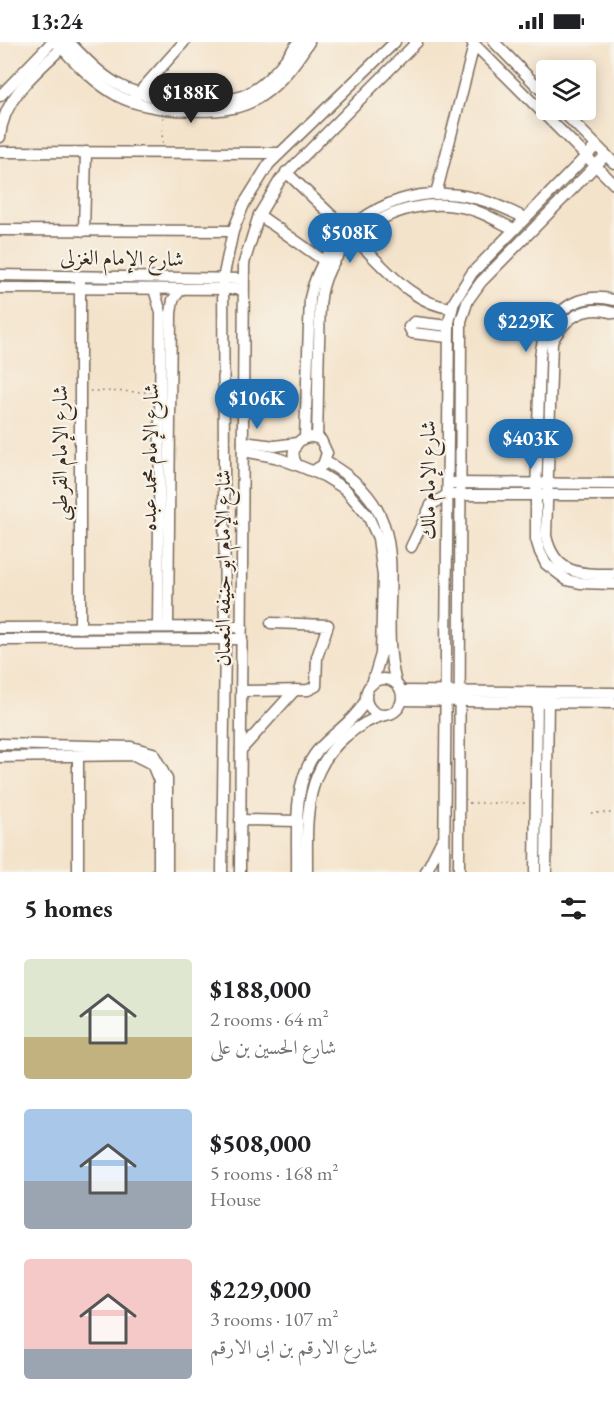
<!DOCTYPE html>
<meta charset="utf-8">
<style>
:root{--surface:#fff;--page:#f2f2f2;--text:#202124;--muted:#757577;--accent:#1f6fb2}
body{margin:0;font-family:"EB Garamond",Amiri,serif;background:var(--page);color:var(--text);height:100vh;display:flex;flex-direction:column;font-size:22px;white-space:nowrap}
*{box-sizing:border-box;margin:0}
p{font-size:20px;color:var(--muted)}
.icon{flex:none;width:33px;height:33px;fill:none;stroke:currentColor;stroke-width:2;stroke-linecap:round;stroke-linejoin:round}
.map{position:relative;height:830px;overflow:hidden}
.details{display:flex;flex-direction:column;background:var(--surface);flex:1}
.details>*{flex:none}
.tools{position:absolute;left:536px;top:18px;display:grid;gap:12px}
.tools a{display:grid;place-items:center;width:60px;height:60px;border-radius:6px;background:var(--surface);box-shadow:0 3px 15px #0003;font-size:30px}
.price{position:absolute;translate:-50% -51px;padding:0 14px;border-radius:21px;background:var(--accent);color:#fff;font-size:20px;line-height:39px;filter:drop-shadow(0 2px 3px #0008)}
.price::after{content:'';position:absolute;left:50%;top:36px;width:18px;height:14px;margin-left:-9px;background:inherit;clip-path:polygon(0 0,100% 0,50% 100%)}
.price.active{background:#222;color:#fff}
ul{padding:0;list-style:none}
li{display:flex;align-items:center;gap:18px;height:150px;padding:0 24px}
li span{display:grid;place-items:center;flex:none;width:168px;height:120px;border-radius:6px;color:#555}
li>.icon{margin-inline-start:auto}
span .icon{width:72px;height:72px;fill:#fffc;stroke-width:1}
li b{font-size:26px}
h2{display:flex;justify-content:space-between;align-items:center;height:72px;padding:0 24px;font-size:26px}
.status{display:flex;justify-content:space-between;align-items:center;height:42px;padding:0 30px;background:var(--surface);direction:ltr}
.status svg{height:16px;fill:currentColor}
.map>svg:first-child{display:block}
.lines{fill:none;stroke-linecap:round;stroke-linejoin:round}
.minor-casing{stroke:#7c6b5b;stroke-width:13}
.path{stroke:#7c6b5b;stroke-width:1.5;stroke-dasharray:1.5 4.5;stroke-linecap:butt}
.minor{stroke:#fff;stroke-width:10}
.labels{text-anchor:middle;stroke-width:4.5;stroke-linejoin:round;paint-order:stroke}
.street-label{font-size:21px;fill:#3b2a1e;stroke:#f7f3e8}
</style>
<div class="status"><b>13:24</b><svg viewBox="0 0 49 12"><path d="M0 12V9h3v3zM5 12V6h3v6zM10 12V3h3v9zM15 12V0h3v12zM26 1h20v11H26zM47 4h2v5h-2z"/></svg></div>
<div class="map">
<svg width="614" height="830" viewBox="0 0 614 830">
<rect width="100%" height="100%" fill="#f7f3e8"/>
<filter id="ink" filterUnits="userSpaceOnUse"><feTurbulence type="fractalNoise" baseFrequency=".0167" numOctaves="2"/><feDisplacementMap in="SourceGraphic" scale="12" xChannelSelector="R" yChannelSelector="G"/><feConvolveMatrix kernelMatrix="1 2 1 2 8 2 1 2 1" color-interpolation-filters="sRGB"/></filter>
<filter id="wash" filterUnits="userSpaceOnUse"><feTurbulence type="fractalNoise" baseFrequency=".008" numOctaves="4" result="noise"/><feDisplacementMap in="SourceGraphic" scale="24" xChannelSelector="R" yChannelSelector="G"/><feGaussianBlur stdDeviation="1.35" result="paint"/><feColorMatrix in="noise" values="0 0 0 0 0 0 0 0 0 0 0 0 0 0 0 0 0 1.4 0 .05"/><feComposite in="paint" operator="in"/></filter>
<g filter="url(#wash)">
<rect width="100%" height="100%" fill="#f4e3cb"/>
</g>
<g filter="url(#ink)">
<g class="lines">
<g class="minor-casing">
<g id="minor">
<path d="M 56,0 C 75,20 94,41 118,54 C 147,70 224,75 253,59 C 277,47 295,22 309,0"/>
<path d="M 69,0 C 85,16 101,34 121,44 C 147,58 221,65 247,52 C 267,42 286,18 298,0"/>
<polyline points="472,0 614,142"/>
<polyline points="494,0 546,53"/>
<polyline points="0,54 52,0"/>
<polyline points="134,56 184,0"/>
<polyline points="561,68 614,121"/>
<path d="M 0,95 C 3,54 39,28 67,1"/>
<polyline points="0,110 280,111"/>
<polyline points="286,130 347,188"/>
<polyline points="436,152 474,3"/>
<polyline points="259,173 323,218"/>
<polyline points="0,188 233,189"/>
<polyline points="84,189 86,110"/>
<path d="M 354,196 C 383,223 412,263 452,266"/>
<polyline points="0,233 243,237"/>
<polyline points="0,246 243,247"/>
<polyline points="154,247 161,271 158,585"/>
<path d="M 614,258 C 573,248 544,275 540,315 L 536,454 L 536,497 L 540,510 L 546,522 L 567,538 L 580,541 L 614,542"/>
<path d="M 614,271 C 586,262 565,275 552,300 L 546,494 C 555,533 580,532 614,532"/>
<polyline points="448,295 412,291 409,285 414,280 449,284"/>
<path d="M 305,396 L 310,256 C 323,193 383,148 447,152 C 475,153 501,164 525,176"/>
<path d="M 317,396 C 318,364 318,332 319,300 C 320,282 318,263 323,245 C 337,190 401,156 455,164 C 476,166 495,178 514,187"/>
<polyline points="243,400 275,404 297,401"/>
<polyline points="243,409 275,415 297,423"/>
<path d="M 326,420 C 427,475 373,556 396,641"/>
<path d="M 313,429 L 323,423 L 327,411 L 321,398 C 303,388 286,406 297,423 L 324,434 L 345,447 L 368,474 L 378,496 L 383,534 L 381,612 L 372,642"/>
<polyline points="452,441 614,442"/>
<polyline points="411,505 431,463 447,453 614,453"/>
<polyline points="168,585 171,271 173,258 181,247"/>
<polyline points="0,586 242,585"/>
<polyline points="80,586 80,236"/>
<polyline points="0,598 242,597"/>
<circle cx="384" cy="655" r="18"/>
<polyline points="242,649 308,648 316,644 317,615 328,583 271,581"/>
<polyline points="401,649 614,651"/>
<polyline points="402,658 614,661"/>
<polyline points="0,702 131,705 153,711 167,737 167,830"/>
<polyline points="241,708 295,648"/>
<polyline points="0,715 134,713 152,722 159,739 159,830"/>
<polyline points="240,778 298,779"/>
<polyline points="78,830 78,714"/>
<polyline points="222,830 225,598 223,237 233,189 244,162 269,122 395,0"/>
<polyline points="240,830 244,221 259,173 280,138 417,0"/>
<path d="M 297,830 C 298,791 291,740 318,708 C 334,690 354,679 366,658"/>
<path d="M 307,830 C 307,780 303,731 345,695 C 357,685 369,677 385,673"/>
<polyline points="426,830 442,798"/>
<polyline points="444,830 449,280 454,260 472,231 596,104"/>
<polyline points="459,830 461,279 468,258 481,240 606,113"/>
<polyline points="535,830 537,654"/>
<polyline points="546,830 548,653"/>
</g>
</g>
<g class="path">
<polyline points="162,101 163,75"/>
<polyline points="90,349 151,350"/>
<polyline points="469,761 527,761"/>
<polyline points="591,771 614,771"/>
</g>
<use href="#minor" class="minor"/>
</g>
</g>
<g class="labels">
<g class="street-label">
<text transform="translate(122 216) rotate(1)" y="7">شارع الإمام الغزلى</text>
<text transform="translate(60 411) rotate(-90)" y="7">شارع الإمام القرطبى</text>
<text transform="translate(150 415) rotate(-89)" y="7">شارع الإمام محمد عبده</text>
<text transform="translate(428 438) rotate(-90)" y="7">شارع الإمام مالك</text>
<text transform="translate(223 526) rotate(-90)" y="7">شارع الإمام ابو حنيفه النعمان</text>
</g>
</g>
</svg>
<div class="tools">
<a><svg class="icon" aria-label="layers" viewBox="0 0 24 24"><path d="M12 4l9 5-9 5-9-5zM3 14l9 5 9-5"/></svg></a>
</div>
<b class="price active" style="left:191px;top:82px">$188K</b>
<b class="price" style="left:350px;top:222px">$508K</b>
<b class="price" style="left:526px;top:311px">$229K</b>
<b class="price" style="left:257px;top:388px">$106K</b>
<b class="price" style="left:531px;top:428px">$403K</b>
</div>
<section class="details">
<h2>5 homes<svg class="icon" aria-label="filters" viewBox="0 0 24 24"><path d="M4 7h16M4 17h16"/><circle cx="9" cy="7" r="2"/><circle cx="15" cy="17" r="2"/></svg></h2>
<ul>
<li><span style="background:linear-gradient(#dfe7d0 65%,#c2b280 0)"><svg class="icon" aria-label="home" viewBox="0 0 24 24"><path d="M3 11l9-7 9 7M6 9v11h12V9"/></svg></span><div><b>$188,000</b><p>2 rooms · 64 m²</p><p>شارع الحسين بن على</p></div></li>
<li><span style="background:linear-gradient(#a9c7e8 60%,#9aa5b1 0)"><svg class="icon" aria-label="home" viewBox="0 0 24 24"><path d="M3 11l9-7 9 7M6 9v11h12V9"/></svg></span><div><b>$508,000</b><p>5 rooms · 168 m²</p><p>House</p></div></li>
<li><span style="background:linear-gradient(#f6c9c9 75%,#9aa5b1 0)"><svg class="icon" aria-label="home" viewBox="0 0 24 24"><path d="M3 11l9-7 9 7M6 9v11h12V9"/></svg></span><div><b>$229,000</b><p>3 rooms · 107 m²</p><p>شارع الارقم بن ابى الارقم</p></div></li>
</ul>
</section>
